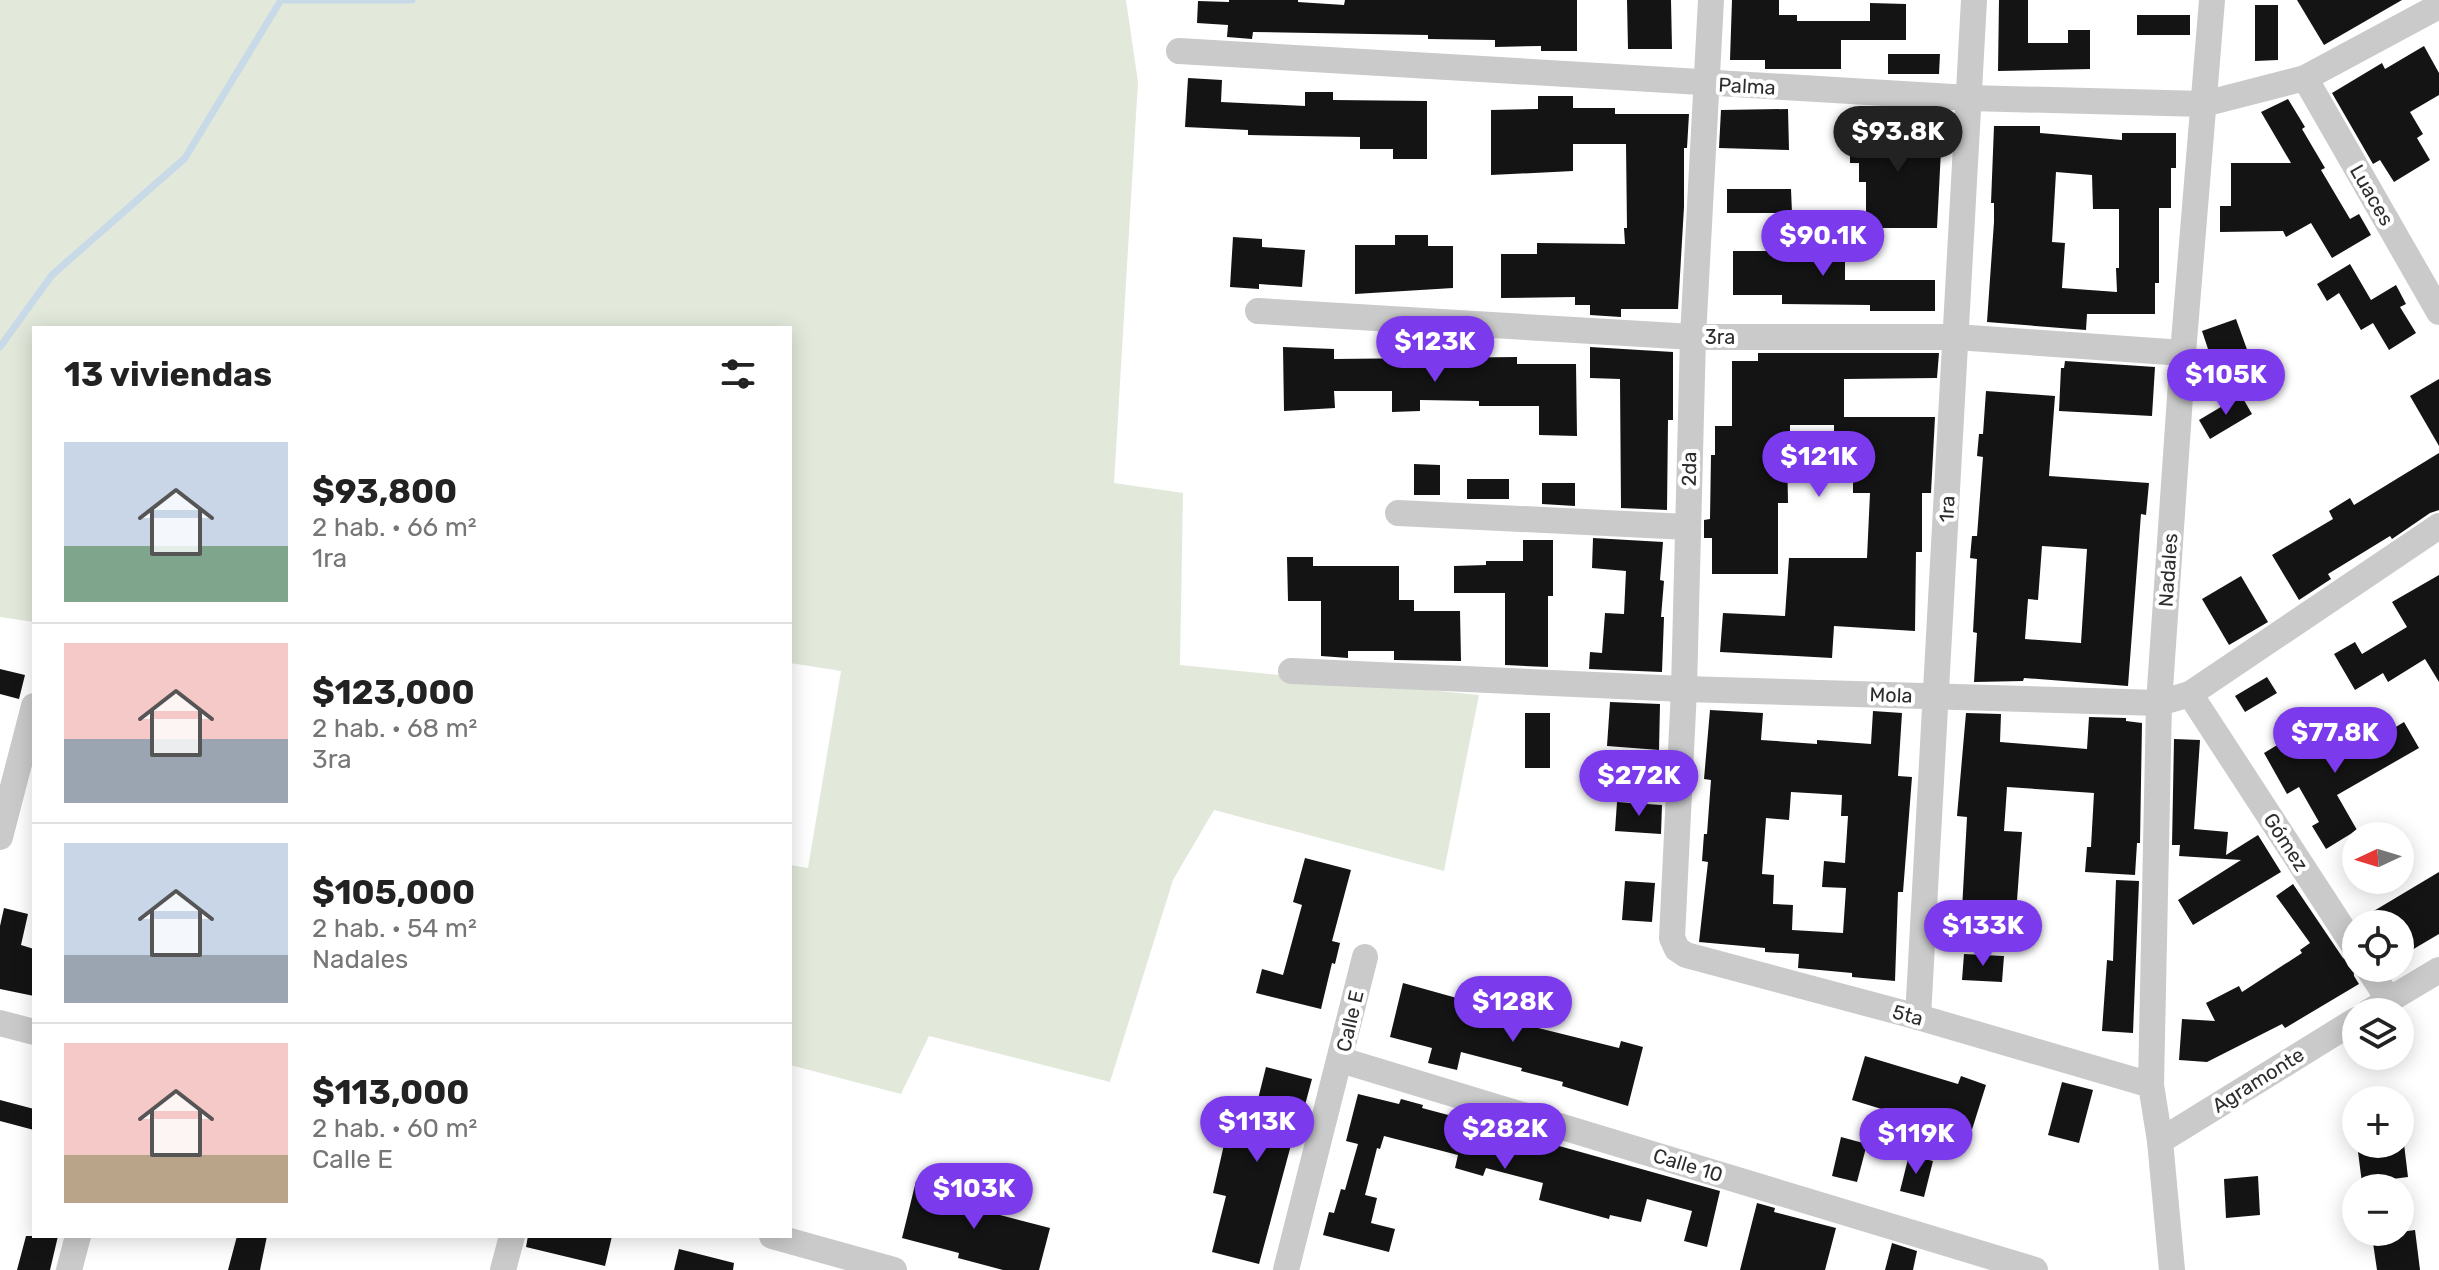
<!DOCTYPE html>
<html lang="es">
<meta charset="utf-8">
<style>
:root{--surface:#fff;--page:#f6f6f6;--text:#222;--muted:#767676;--line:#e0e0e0;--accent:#7c3aed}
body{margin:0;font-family:Rubik,sans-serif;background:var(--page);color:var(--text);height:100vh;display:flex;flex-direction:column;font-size:30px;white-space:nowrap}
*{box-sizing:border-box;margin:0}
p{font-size:26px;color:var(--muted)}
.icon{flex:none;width:44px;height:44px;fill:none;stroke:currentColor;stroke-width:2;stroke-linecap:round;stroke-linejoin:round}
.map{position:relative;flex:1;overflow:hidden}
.side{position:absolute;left:32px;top:326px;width:760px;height:912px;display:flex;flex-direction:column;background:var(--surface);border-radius:0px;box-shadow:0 4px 20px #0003}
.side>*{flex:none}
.needle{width:52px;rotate:266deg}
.controls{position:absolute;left:2342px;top:822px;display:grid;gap:16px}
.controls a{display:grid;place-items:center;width:72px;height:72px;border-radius:50%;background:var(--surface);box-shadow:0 4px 20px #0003;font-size:40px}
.price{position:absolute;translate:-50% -68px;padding:0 18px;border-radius:28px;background:var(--accent);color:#fff;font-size:26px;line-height:52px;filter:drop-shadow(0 2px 4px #0008)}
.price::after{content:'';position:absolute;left:50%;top:48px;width:24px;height:18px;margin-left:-12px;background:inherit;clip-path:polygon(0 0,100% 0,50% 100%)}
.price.on{background:#222;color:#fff}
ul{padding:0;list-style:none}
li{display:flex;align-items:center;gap:24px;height:200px;padding:0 32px}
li+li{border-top:2px solid var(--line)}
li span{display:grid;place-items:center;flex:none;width:224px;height:160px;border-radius:0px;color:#555}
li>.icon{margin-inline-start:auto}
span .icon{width:96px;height:96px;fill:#fffc;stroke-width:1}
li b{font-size:34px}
h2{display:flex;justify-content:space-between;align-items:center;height:96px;padding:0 32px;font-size:34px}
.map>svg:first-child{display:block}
.green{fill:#e2e9db}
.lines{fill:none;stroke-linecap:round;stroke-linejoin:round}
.stream{stroke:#c8d9e8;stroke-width:7}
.building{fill:#141414;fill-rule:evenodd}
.minor{stroke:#cacaca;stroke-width:26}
.labels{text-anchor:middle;stroke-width:8;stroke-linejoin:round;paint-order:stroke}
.street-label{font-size:20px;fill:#2d2d2d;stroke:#fff}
</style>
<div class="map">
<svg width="2439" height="1270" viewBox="0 0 2439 1270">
<rect width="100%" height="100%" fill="#fff"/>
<polygon class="green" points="0,0 1126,0 1138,82 1114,483 1183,493 1180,665 1479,695 1444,871 1214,810 1173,880 1110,1082 929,1036 901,1094 790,1065 790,865 808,868 841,671 790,663 790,328 34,328 34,622 0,617"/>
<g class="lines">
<polyline class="stream" points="0,347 52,275 185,158 281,0 412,0"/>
</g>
<g class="building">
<polygon points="1229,0 1298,0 1298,2 1344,5 1345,0 1577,0 1577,51 1541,51 1541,46 1495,47 1495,40 1428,39 1428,35 1253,32 1252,39 1227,37 1228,25 1197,23 1198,1 1229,2"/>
<polygon points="1627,0 1671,0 1672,49 1628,49"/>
<polygon points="1732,0 1779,0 1779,15 1797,15 1797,21 1870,21 1870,3 1906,4 1906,40 1841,40 1841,69 1765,69 1765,60 1730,60"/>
<polygon points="1999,0 2028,0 2028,43 2068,43 2068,30 2090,30 2090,69 1998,71"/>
<polygon points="2297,0 2402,0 2324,45"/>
<polygon points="2255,5 2278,5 2278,60 2255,61"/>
<rect x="2137" y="15" width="53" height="20"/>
<polygon points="2424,46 2439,73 2439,95 2410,112 2423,134 2417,138 2430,160 2394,182 2380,160 2373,164 2332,93 2382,63 2385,69"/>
<polygon points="1888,54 1940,54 1939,74 1888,74"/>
<polygon points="1188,78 1222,80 1221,102 1305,106 1305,92 1333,92 1333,100 1427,101 1427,159 1393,159 1393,149 1360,149 1360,137 1248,135 1248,130 1185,127"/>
<polygon points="1538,96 1573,96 1573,108 1615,108 1615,114 1689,114 1687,148 1684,148 1684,207 1678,309 1621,309 1621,317 1590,315 1590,305 1575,305 1575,297 1501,298 1501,254 1537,254 1537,243 1625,244 1624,228 1627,228 1626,144 1573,144 1573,171 1491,175 1491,110 1538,109"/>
<polygon points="2288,99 2305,127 2302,129 2325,168 2321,170 2350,219 2359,214 2371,235 2332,258 2311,223 2286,237 2283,231 2220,232 2220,206 2231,206 2231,163 2291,163 2261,112"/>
<polygon points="1788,109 1789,150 1719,148 1721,110"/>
<polygon points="1850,123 1871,123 1871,126 1936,126 1936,150 1941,150 1937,228 1866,228 1866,182 1859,182 1859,163 1850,163"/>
<path d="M 1994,126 L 2040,126 L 2040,133 L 2122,140 L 2122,133 L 2176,133 L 2176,168 L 2171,168 L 2171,208 L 2159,208 L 2159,283 L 2155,283 L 2155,314 L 2087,314 L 2086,330 L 1987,322 L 1994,222 L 1994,203 L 1991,203 ZM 2056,172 L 2092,175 L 2093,209 L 2119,209 L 2119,268 L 2116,268 L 2117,292 L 2062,288 L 2065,243 L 2052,242 Z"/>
<polygon points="1727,189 1791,189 1792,213 1727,213"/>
<polygon points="1395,235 1428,235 1428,246 1453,246 1453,288 1355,294 1355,245 1395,245"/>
<polygon points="1782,236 1845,236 1845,280 1935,280 1935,311 1870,311 1870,305 1782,304 1782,295 1733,295 1733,251 1782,251"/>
<polygon points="1233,237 1262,239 1262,247 1305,250 1302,287 1259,284 1259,289 1230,287"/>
<polygon points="2350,264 2371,300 2396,285 2406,304 2400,307 2416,333 2389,350 2373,323 2361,330 2339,293 2327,301 2317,284"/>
<polygon points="2236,319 2249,355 2214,367 2202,331"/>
<polygon points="1283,347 1334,349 1334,359 1517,357 1517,364 1576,364 1577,436 1539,435 1539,406 1479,406 1479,401 1420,400 1420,411 1392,412 1392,391 1334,391 1335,408 1284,411"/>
<polygon points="1590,347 1673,352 1673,420 1668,420 1667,510 1621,508 1620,379 1590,378"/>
<polygon points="1758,353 1939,353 1937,378 1844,379 1844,417 1935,417 1931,493 1922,493 1922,552 1916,552 1915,631 1834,626 1832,658 1720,652 1723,613 1785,616 1789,558 1867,558 1870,493 1853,493 1853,458 1834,458 1834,425 1790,425 1790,448 1787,448 1788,503 1778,503 1778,574 1712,574 1712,538 1704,538 1704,520 1710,519 1711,455 1715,455 1715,426 1732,426 1732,361 1758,361"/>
<polygon points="2065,361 2155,367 2152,416 2059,411 2061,368 2064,368"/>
<polygon points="2439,379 2439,446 2410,396"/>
<path d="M 1986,391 L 2055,396 L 2049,476 L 2149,483 L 2146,515 L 2141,514 L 2128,686 L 2024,678 L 2023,681 L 1974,682 L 1977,633 L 1973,632 L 1977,559 L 1970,558 L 1972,536 L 1977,536 L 1983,457 L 1977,456 L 1979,434 L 1983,434 ZM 2042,546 L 2087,549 L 2081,643 L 2025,639 L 2028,599 L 2038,600 Z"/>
<polygon points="2241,395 2252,414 2210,439 2199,420"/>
<polygon points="2439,453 2439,510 2430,513 2392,539 2390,536 2328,574 2331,579 2299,600 2272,555 2333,519 2329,511 2350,498 2354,505"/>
<polygon points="1414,464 1440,465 1440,495 1414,495"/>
<rect x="1467" y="479" width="42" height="20"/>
<polygon points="1542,483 1575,483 1575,506 1542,504"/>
<polygon points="1593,538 1663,542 1660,580 1664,581 1661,617 1664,617 1662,672 1589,669 1590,652 1602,653 1605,613 1624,614 1626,571 1592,568"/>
<polygon points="1523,540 1553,540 1553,596 1548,596 1548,667 1505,665 1505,593 1454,593 1454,566 1486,565 1486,561 1523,561"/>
<polygon points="1287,557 1313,557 1313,566 1399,566 1399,600 1414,600 1414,611 1460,611 1461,661 1394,660 1394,651 1348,651 1348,658 1321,656 1321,601 1288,601"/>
<polygon points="2439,575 2439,682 2425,659 2388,682 2383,673 2355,690 2334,654 2355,642 2362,654 2407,627 2392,602"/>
<polygon points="2241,576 2268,622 2229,645 2202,599"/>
<polygon points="0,669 25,675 19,699 0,694"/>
<polygon points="2267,677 2277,693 2245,712 2235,696"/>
<polygon points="1610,702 1660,704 1659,750 1607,746"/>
<path d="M 1710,710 L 1763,713 L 1761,740 L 1817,744 L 1817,740 L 1871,744 L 1873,711 L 1902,713 L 1898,776 L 1912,777 L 1903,892 L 1898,892 L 1895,981 L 1852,977 L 1852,973 L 1798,968 L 1799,954 L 1765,952 L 1765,948 L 1699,942 L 1708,862 L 1702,861 L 1704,834 L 1707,834 L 1711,780 L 1704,779 ZM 1791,792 L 1842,795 L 1841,816 L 1848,816 L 1845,863 L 1824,861 L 1822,887 L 1846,888 L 1843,933 L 1792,930 L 1793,905 L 1773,904 L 1774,875 L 1762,874 L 1766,818 L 1789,820 Z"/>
<rect x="1525" y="713" width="25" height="55"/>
<polygon points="1966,713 2001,714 2000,742 2087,749 2089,717 2126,718 2126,721 2142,723 2140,843 2137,843 2135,875 2085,872 2087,847 2091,847 2094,793 2007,787 2004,831 2022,832 2016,914 1962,910 1967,817 1957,816"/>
<polygon points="2404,722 2419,748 2337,795 2357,830 2326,849 2312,826 2319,822 2299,787 2287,794 2264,753 2299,732 2313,755 2332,744 2341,760"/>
<polygon points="2174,739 2200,740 2194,829 2228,832 2226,855 2258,835 2281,872 2193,925 2178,900 2241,860 2179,856 2180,845 2172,845"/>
<polygon points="1617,802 1662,805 1661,834 1615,831"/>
<polygon points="1305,858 1351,870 1332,941 1340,943 1335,964 1332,963 1321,1009 1256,993 1262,969 1283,975 1302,905 1293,902"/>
<polygon points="2439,872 2439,934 2400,957 2400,924 2359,924 2357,921"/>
<polygon points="2116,880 2139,881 2133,1033 2102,1031 2107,960 2113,961"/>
<polygon points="1625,881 1655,883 1652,922 1622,920"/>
<polygon points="2293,884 2343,958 2353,965 2354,976 2359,984 2285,1028 2282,1024 2207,1062 2179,1060 2182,1019 2215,1021 2206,1003 2239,986 2242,992 2302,953 2300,950 2310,943 2276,896"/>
<polygon points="4,908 28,914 21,945 34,949 34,996 0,989 0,926"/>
<polygon points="1964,954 2004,956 2002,982 1962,980"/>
<polygon points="1403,983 1489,1007 1491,1000 1518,1007 1514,1022 1619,1048 1621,1041 1643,1047 1628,1106 1562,1086 1563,1082 1521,1071 1522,1068 1461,1052 1457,1070 1428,1063 1432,1048 1390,1037"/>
<polygon points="1865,1056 1958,1084 1961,1076 1986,1085 1970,1136 1852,1100"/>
<polygon points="1266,1067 1312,1079 1305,1105 1302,1104 1259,1264 1212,1252 1226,1196 1213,1193 1230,1118 1236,1120 1240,1103 1256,1107"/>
<polygon points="2062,1082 2093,1090 2079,1143 2048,1135"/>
<polygon points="1358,1094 1399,1104 1401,1099 1423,1105 1422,1108 1467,1120 1468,1116 1499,1124 1528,1133 1527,1137 1720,1191 1707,1247 1684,1241 1692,1211 1647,1199 1641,1222 1610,1215 1609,1219 1539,1200 1543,1183 1486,1168 1483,1176 1455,1168 1458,1155 1384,1136 1380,1149 1377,1148 1365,1195 1377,1198 1371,1223 1395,1229 1389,1252 1323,1235 1329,1212 1334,1213 1341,1189 1345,1190 1358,1144 1346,1141"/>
<polygon points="0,1100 34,1109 34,1130 0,1121"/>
<polygon points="1841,1137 1867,1144 1857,1182 1832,1176"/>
<polygon points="2357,1144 2404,1144 2408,1177 2362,1183"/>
<polygon points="1909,1155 1933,1161 1924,1197 1900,1191"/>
<polygon points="2258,1176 2260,1215 2226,1218 2224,1179"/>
<polygon points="916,1181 939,1187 938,1193 1001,1209 1000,1215 1050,1228 1039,1270 1003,1270 958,1258 959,1253 902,1238"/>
<polygon points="1757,1203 1775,1208 1774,1212 1836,1228 1825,1270 1740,1270"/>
<polygon points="2415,1230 2420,1270 2377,1270 2372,1236"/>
<polygon points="26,1236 58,1236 50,1270 17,1270"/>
<polygon points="237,1236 267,1236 260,1270 228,1270"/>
<polygon points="528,1236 612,1236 605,1266 526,1247"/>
<polygon points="1892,1243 1917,1251 1913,1270 1885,1270"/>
<polygon points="679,1249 734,1263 733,1270 674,1270"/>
</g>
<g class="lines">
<g class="minor">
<polyline points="1711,0 1693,337 1684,689 1672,938 1677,949 1686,955 1918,1017 2151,1085"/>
<polyline points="1179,51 1969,98 2204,104 2305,78 2439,6"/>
<polyline points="2305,78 2439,312"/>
<polyline points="1258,311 1693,337 1956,337 2183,353"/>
<polyline points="1398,513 1688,527"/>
<polyline points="1291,671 1684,689 2159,703 2190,694 2439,526"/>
<polyline points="2190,694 2356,949"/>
<polyline points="0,837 34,706"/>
<polyline points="2368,968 2389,1000"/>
<polyline points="2369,1012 2439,970"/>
<polyline points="1918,1017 1974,0"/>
<polyline points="0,1023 34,1032"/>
<polyline points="1341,1060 2035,1270"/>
<polyline points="2160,1141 2356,1020"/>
<polyline points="772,1236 894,1270"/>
<polyline points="69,1270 78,1236"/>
<polyline points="503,1270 512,1236"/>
<polyline points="1286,1270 1365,957"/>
<polyline points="2172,1270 2160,1141 2151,1085 2159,703 2183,353 2212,0"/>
</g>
</g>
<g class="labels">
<g class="street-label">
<text transform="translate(1747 86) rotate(3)" y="7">Palma</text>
<text transform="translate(2372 195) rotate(60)" y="7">Luaces</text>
<text x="1720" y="344">3ra</text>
<text transform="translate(1689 469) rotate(-89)" y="7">2da</text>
<text transform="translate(1947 509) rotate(-87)" y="7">1ra</text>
<text transform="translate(2168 570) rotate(-86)" y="7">Nadales</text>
<text transform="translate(1891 695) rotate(2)" y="7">Mola</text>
<text transform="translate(2286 842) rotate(57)" y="7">Gómez</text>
<text transform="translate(1908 1015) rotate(15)" y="7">5ta</text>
<text transform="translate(1350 1021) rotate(-77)" y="7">Calle E</text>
<text transform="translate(2258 1080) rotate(-32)" y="7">Agramonte</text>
<text transform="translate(1688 1165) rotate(17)" y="7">Calle 10</text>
</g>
</g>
</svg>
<div class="controls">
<a><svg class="needle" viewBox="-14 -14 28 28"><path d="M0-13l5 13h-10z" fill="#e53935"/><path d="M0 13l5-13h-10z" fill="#767676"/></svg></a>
<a><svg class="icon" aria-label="locate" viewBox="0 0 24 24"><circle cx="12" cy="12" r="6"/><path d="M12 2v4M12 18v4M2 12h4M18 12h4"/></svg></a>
<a><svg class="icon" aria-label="layers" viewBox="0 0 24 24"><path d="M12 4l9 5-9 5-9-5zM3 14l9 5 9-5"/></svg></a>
<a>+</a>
<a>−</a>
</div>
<b class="price on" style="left:1898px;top:174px">$93.8K</b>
<b class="price" style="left:1823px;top:278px">$90.1K</b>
<b class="price" style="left:1435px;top:384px">$123K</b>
<b class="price" style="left:2226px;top:417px">$105K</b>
<b class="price" style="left:1819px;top:499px">$121K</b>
<b class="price" style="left:2335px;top:775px">$77.8K</b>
<b class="price" style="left:1639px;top:818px">$272K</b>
<b class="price" style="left:1983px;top:968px">$133K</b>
<b class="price" style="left:1513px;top:1044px">$128K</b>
<b class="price" style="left:1257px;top:1164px">$113K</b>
<b class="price" style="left:1505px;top:1171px">$282K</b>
<b class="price" style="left:1916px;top:1176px">$119K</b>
<b class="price" style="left:974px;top:1231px">$103K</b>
<section class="side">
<h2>13 viviendas<svg class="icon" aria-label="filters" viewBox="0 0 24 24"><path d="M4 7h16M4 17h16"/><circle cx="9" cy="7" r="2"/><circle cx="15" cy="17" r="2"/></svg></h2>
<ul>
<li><span style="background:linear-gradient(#c9d6e8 65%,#7fa58c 0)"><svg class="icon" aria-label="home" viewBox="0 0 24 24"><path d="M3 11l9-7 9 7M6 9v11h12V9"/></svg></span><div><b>$93,800</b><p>2 hab. · 66 m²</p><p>1ra</p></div></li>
<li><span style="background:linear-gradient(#f6c9c9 60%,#9aa5b1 0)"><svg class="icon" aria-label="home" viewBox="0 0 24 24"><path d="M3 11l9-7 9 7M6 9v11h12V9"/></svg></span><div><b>$123,000</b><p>2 hab. · 68 m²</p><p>3ra</p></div></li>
<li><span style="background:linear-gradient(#c9d6e8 70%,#9aa5b1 0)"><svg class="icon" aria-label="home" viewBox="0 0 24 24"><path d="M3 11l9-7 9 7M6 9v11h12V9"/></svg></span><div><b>$105,000</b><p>2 hab. · 54 m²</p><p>Nadales</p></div></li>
<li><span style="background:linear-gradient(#f6c9c9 70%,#b9a48a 0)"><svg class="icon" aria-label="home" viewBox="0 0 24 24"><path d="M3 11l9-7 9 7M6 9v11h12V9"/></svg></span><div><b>$113,000</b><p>2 hab. · 60 m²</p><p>Calle E</p></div></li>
</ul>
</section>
</div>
